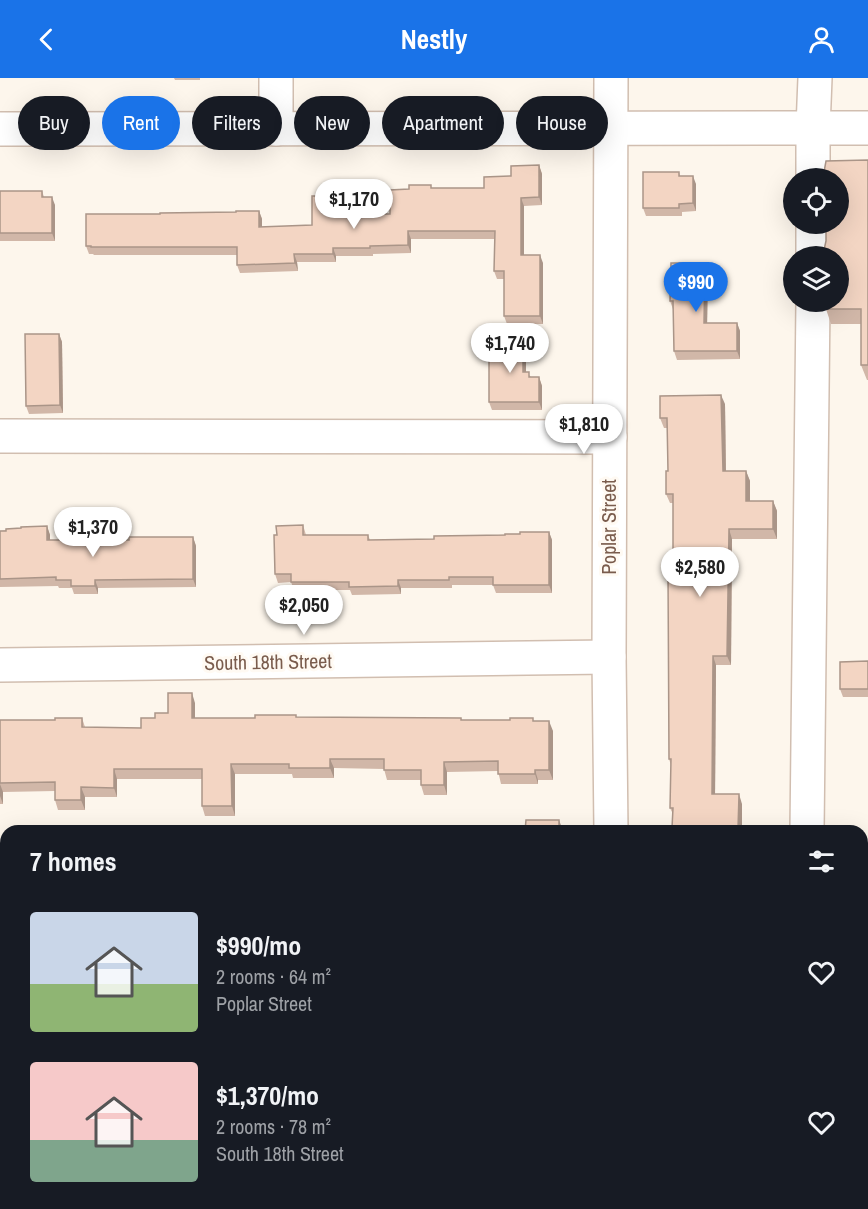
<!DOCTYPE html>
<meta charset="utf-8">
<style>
:root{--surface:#171b24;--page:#20242c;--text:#f1f3f6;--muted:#9ea1a6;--accent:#1a73e8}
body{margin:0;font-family:"Archivo Narrow",sans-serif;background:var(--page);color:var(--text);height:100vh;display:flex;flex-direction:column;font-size:22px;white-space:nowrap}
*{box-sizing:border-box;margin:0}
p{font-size:20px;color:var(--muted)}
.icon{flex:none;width:33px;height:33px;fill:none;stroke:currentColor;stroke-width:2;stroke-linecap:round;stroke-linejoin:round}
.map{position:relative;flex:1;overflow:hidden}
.sheet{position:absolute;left:0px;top:747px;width:868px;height:384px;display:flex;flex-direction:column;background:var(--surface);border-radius:18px 18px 0 0;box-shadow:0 6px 24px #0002}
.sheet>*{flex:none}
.top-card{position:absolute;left:18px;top:18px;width:832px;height:54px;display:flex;gap:12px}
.tools{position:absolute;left:783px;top:90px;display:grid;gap:12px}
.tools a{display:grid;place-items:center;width:66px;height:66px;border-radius:50%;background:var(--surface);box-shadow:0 6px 24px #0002;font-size:30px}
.price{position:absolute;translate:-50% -51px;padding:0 14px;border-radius:21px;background:#fff;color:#222;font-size:20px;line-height:39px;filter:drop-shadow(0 2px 3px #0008)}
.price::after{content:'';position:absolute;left:50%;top:36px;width:18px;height:14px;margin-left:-9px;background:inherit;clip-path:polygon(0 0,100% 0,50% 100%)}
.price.selected{background:var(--accent);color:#fff}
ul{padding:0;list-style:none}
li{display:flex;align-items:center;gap:18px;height:150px;padding:0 30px}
li span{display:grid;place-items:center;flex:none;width:168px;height:120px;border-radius:6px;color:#555}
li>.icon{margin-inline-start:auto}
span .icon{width:72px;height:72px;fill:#fffc;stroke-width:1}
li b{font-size:26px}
h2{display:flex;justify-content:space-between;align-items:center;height:72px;padding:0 30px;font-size:26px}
.tag{padding:0 21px;border-radius:27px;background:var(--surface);box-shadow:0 6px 24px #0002;font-size:21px;line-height:54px}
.tag.selected{background:var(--accent);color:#fff}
header{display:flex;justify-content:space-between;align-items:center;height:78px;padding:0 30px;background:var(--accent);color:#fff;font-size:27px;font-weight:800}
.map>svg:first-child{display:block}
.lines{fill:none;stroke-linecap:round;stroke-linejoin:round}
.minor-casing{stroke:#d1beb0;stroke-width:36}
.minor{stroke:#fff;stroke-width:33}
.wall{fill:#d1b7a8}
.shaded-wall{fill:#aa9588}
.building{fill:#f3d5c3;stroke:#aa9588;stroke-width:1.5}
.labels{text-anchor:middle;stroke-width:6;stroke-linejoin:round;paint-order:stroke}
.street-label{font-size:20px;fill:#7a5c4d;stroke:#fffaf3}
</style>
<header><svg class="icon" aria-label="back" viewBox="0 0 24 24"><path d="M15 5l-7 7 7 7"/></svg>Nestly<svg class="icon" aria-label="person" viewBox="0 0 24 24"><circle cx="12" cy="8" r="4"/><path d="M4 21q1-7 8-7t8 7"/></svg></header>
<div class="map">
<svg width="868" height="1131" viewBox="0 0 868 1131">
<rect width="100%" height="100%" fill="#fdf6ec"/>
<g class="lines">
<g class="minor-casing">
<g id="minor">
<polyline points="276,0 276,51"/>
<polyline points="0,51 868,50"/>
<polyline points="813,100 813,50 815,0"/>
<polyline points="813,146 813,178"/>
<polyline points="0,358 610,359"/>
<polyline points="0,587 609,579"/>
<polyline points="611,753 609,579 611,0"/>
<polyline points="807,753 813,224"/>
<polyline points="862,812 868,812"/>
<polyline points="0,813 6,813"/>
<polyline points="0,1046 6,1045"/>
<polyline points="807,1125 807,1131"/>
<polyline points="610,1131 610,1125"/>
</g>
</g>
<use href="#minor" class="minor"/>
</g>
<g class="wall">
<polygon points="174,0 214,0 200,0 200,2 175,2"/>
<polygon points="868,82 868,302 867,302 861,287 861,246 831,246 826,231 838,224 824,172"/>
<polygon points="539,87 542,96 542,127 524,128 524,177 543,185 543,246 507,246 504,238 504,201 497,201 494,193 495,161 411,161 411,175 373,176 373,178 336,178 336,184 297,184 298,193 240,195 237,187 237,177 94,177 93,176 89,176 86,168 160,136 236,134 259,133 262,141 262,149 312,147 336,126 336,136 390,136 432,110 484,110"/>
<polygon points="679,94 680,98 696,106 696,133 682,134 682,138 646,138 643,130"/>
<polygon points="0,113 42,113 44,119 55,127 55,163 0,163"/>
<polygon points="705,185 708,193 707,245 737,245 740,253 740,281 677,282 674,273 673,231 670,223"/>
<polygon points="59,256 62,264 63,335 29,336 26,328"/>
<polygon points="523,261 526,269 526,294 531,299 539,299 542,308 542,332 492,332 489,324"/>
<polygon points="725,326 726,393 746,393 750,403 750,423 773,423 777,433 777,461 732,461 731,587 716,587 715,716 742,726 742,753 674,753 672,750 673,736 670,730 671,687 669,681 673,495 673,425 670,425 666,416 668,393 667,350 664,350 660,340"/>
<polygon points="303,447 306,457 368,457 370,462 434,461 549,454 552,462 552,515 496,515 493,507 452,507 452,510 401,510 401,516 352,517 350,512 294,512 291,504 278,505 275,496 277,457"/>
<polygon points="47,448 50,457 50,462 129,462 193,459 196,468 196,509 98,510 98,516 74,516 72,510 59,510 58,508 0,509 0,453 21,450"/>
<polygon points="868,583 868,619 843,619 840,611"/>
<polygon points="195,625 195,640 255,640 296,637 296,639 461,640 462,642 534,643 553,653 553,702 538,702 538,706 501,706 498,693 447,694 447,717 424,717 421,707 421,702 387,702 384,691 334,690 334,700 293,700 292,696 235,696 235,738 205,738 202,728 202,701 117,701 117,719 85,719 85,732 58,732 55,722 55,713 3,714 3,726 0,726 0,642 55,642 82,640 85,649 141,650 155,640"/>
<rect x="0" y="883" width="6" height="90"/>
<polygon points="868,963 868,1058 865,1058 862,1051 862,964"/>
</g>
<g class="shaded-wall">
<polygon points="539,87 542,96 542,127 539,119"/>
<polygon points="693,98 696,106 696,133 693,125"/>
<polygon points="333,118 336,126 336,144 333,136"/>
<polygon points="52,119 55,127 55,163 52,155"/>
<polygon points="521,120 524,128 524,185 521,177"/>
<polygon points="259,133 262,141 262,157 259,149"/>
<polygon points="408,153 411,161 411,175 408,167"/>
<polygon points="333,170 336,178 336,184 333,176"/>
<polygon points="294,176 297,184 298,193 295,185"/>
<polygon points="540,177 543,185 543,246 540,238"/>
<polygon points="705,185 708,193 707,253 704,245"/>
<polygon points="737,245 740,253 740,281 737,273"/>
<polygon points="59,256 62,264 63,335 60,327"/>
<polygon points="523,261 526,269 526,302 523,294"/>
<polygon points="539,299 542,308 542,332 539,324"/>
<polygon points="721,317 725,326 726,402 723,393"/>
<polygon points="746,393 750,403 750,433 746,423"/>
<polygon points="773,423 777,433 777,461 773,451"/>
<polygon points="47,448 50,457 50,470 47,462"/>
<polygon points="729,451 732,461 731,587 727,578"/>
<polygon points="549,454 552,462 552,515 549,507"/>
<polygon points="193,459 196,468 196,509 193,501"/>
<polygon points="95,502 98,510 98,516 95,508"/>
<polygon points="398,502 401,510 401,516 398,508"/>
<polygon points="713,578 716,587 715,726 712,716"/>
<polygon points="192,615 195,625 195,649 192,640"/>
<polygon points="549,643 553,653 553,702 549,692"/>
<polygon points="330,681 334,690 334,700 330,690"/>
<polygon points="444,684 447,694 447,717 444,707"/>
<polygon points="231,686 235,696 235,738 232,728"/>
<polygon points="114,691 117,701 117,719 114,710"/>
<polygon points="535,692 538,702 538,706 535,696"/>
<polygon points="0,706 3,714 3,726 0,718"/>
<polygon points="81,709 85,719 85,732 81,722"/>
<polygon points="739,716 742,726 742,753 739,753 738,751"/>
<polygon points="559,742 562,750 562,753 559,753"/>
<rect x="551" y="1125" width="3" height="6"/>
</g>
<g class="building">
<polygon points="868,82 868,287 861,287 861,231 826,231 826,224 838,224 838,178 818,178 824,172 826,163 826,146 838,146 838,100 818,100 824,94 826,83"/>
<polygon points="539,87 539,119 521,120 521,177 540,177 540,238 504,238 504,193 494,193 495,153 408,153 408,167 370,168 370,170 333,170 333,176 294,176 295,185 237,187 237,169 91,169 91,168 86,168 86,136 160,136 160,135 236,134 236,133 259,133 259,149 312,147 312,118 333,118 333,136 390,136 390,112 409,111 409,107 431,107 431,110 484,110 484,99 511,98 511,88"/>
<polygon points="643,94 679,94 679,98 693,98 693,125 679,126 679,130 643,130"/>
<polygon points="0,113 42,113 42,119 52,119 52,155 0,155"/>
<polygon points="671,185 705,185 704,245 737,245 737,273 674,273 673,223 670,223"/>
<polygon points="25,256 59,256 60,327 26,328"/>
<polygon points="489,261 523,261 523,294 529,294 529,299 539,299 539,324 489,324"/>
<polygon points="721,317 723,393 746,393 746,423 773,423 773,451 729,451 727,578 713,578 712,716 739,716 738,751 672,750 673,730 670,730 671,681 669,681 668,495 673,495 673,416 666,416 666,393 668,393 667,340 660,340 660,318"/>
<polygon points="303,447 303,457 368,457 368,462 434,461 434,458 505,457 505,456 520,456 520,454 549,454 549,507 493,507 493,499 449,499 449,502 398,502 398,508 349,509 349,504 291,504 291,496 275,496 274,457 277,457 276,448"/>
<polygon points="47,448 47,462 129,462 129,459 193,459 193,501 95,502 95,508 71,508 71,502 56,502 56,499 0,501 0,453 6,453 6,451 21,450 21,449"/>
<polygon points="868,583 868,611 840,611 840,584"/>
<polygon points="168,615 192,615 192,640 255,640 255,637 296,637 296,639 461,640 461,642 510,642 510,640 533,640 533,643 549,643 549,692 535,692 535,696 498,696 498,683 444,684 444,707 421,707 421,692 384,692 384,681 330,681 330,690 289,690 289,686 231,686 232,728 202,728 202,691 114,691 114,710 81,709 81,722 55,722 55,704 0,705 0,642 55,642 55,640 82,640 82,649 141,650 141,640 155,640 155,635 168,635"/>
<polygon points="526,742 559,742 559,753 525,753"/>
<rect x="0" y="883" width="6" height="80"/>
<polygon points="868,963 868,1046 862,1046 862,964"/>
<polygon points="0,1107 6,1107 6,1125 551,1125 551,1131 0,1131"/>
</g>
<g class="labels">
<g class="street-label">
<text transform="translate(609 449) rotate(-90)" y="7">Poplar Street</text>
<text transform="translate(268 584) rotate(-1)" y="7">South 18th Street</text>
</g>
</g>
</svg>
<div class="tools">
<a><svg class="icon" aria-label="locate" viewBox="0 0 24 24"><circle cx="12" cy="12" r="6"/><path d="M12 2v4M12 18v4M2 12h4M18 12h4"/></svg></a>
<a><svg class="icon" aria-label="layers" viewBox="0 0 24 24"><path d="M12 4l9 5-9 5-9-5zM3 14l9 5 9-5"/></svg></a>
</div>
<b class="price" style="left:354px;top:152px">$1,170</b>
<b class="price selected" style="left:696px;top:235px">$990</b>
<b class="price" style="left:510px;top:296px">$1,740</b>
<b class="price" style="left:584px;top:377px">$1,810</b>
<b class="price" style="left:93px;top:480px">$1,370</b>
<b class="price" style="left:700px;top:520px">$2,580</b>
<b class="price" style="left:304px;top:558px">$2,050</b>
<div class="top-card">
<a class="tag">Buy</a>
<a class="tag selected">Rent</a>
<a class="tag">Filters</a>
<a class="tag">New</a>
<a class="tag">Apartment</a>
<a class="tag">House</a>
</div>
<section class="sheet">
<h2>7 homes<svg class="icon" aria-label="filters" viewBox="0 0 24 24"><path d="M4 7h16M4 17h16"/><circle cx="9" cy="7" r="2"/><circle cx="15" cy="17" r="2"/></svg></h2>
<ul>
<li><span style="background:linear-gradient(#c9d6e8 60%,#8fb573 0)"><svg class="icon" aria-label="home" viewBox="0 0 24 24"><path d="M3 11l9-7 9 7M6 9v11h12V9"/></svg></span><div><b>$990/mo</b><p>2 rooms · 64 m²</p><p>Poplar Street</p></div><svg class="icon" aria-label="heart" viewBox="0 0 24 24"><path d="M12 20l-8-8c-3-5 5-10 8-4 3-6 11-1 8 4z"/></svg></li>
<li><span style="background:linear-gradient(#f6c9c9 65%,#7fa58c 0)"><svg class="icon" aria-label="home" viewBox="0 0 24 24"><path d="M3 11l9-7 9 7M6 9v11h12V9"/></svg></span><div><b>$1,370/mo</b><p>2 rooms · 78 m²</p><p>South 18th Street</p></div><svg class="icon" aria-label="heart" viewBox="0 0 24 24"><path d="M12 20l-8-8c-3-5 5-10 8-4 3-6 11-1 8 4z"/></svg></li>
</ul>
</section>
</div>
